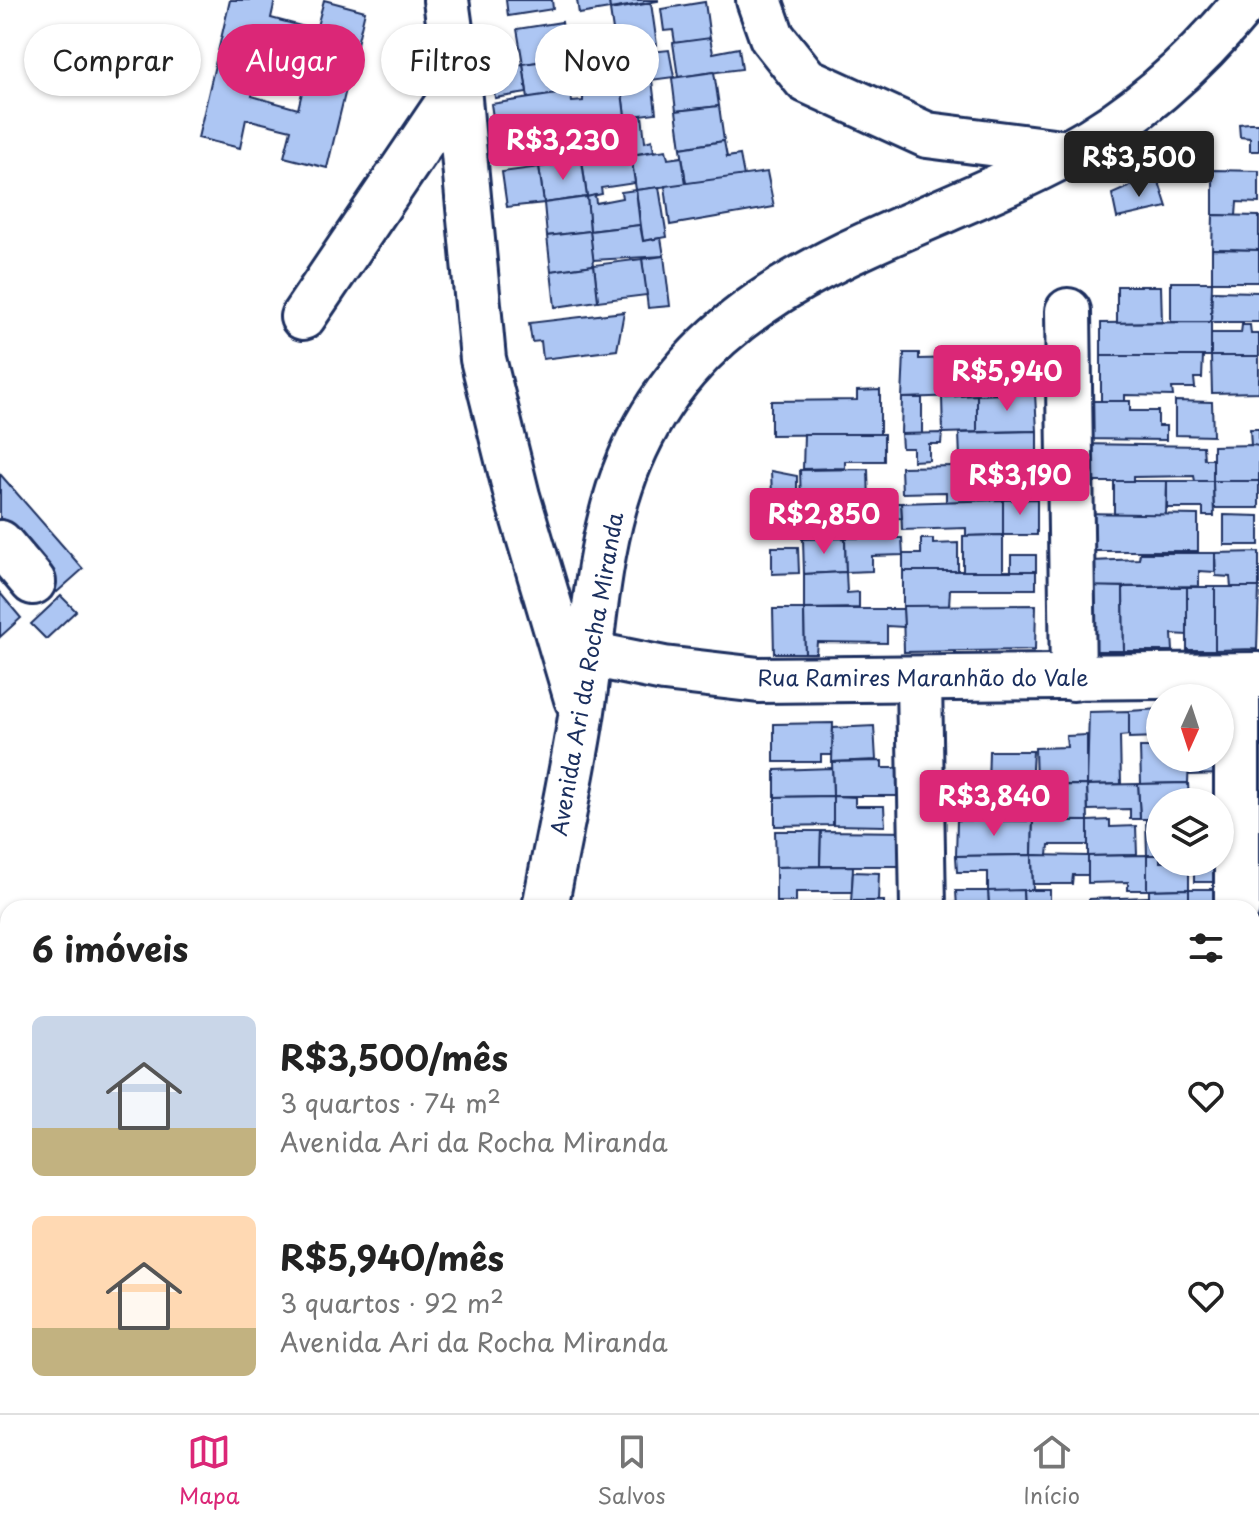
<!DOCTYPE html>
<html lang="pt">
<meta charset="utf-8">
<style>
:root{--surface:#fff;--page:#f2f2f2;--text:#222;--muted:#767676;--line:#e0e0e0;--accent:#db2777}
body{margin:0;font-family:"Playpen Sans",sans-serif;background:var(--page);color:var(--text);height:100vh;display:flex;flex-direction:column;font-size:30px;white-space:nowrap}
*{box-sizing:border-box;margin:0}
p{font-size:26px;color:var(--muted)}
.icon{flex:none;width:44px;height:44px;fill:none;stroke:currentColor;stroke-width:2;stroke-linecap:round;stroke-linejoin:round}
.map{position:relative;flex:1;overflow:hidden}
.drawer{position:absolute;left:0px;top:900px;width:1260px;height:514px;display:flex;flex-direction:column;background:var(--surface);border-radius:24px 24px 0 0;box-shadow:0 2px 6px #0004}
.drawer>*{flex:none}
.hud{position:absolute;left:24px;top:24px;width:800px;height:72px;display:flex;gap:16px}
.needle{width:52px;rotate:183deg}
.fabs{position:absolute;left:1146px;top:684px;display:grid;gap:16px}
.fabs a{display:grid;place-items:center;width:88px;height:88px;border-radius:50%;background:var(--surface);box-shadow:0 2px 6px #0004;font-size:40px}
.price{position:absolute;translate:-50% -68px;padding:0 18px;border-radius:8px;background:var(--accent);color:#fff;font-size:26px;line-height:52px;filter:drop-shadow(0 2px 4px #0008)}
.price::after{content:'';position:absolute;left:50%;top:48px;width:24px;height:18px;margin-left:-12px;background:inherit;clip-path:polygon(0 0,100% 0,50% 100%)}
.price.selected{background:#222;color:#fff}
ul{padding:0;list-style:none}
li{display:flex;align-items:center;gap:24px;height:200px;padding:0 32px}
li span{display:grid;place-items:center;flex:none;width:224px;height:160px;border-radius:12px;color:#555}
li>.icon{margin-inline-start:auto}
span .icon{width:96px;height:96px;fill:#fffc;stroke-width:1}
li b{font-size:34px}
h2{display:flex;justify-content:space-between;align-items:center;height:96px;padding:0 32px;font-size:34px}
.chip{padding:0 28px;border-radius:36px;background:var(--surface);box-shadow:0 2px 6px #0004;font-size:28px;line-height:72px}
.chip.selected{background:var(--accent);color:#fff}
.tabs{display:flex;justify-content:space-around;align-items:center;height:112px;border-top:2px solid var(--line);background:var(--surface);font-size:22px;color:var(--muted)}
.tabs a{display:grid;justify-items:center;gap:4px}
.tabs .selected{color:var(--accent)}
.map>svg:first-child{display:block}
.building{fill:#adc6f3;stroke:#1b2f5e;stroke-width:2;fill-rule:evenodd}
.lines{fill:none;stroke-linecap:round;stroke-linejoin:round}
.minor-casing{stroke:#1b2f5e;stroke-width:50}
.minor{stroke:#fff;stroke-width:44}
.labels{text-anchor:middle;stroke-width:7;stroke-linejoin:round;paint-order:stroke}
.street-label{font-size:22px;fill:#1b2f5e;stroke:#fff}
</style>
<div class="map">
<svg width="1259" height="1413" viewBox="0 0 1259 1413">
<rect width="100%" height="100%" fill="#fff"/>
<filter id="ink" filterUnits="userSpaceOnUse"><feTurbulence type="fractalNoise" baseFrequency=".0125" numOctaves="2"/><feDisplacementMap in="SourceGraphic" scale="16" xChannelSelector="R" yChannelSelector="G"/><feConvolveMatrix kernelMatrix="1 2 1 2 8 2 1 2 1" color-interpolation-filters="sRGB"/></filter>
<g filter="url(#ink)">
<g class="building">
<path d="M 230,0 L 275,0 L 271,18 L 316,30 L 324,0 L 365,11 L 327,168 L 284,157 L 291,130 L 246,119 L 240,148 L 198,138 ZM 265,39 L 312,51 L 298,109 L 252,96 Z"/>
<polygon points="506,0 552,0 553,9 508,16"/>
<polygon points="577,0 609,0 610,9 579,14"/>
<polygon points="609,0 658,0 658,1 610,9"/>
<polygon points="705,2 710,39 675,43 673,30 664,31 661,9"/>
<polygon points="651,3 657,45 616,51 610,10"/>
<polygon points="562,22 567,58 523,64 517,29"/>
<polygon points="710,38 713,53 739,48 742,69 678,77 673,43"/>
<polygon points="650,46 651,52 669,50 674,77 621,84 616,51"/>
<polygon points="616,51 621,84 573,92 567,58"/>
<polygon points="567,58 573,92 528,99 523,64"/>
<polygon points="523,64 527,93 495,98 491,68"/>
<polygon points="714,72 719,106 676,111 672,78"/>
<polygon points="652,80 656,113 625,117 621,84"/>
<polygon points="621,84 625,117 496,137 491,104 570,92 572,102 583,101 583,96 596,93 596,88"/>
<polygon points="719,106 724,141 681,148 676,111"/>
<polygon points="642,115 645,142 652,140 654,151 631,155 625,117"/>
<polygon points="625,117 631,155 584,161 581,140 608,136 606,120"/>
<polygon points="587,123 590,137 578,138 582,161 539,167 534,131"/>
<polygon points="1249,123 1259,123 1259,151 1250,151 1250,138 1240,137 1239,124"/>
<polygon points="724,141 727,157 740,155 744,176 686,184 681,148"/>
<polygon points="666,150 668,159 682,157 686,184 636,190 631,155"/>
<polygon points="631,155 635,183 601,188 602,194 587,197 582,161"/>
<polygon points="582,161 587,197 544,203 539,167"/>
<polygon points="539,167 544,203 507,207 502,172"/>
<polygon points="1213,170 1259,171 1259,203 1237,202 1236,216 1213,215"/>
<polygon points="767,172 774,207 670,225 665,186"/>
<polygon points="1159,182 1167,207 1117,218 1112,194 1137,183"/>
<polygon points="659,187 667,237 643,241 636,190"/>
<polygon points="636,190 640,225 590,231 587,197 595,195 596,203 622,198 621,192"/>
<polygon points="587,197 590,231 547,236 544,203"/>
<polygon points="1213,215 1259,216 1259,250 1212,249"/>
<polygon points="640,225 643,241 661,238 664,256 593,260 590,231"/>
<polygon points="590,231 594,265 551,271 547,236"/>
<polygon points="1212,249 1259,250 1259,282 1212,282"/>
<polygon points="664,256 670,306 648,308 642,259"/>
<polygon points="642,259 647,295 598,301 594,265"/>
<polygon points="594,265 598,301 555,307 551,271"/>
<polygon points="1171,282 1212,282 1211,322 1171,322"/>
<polygon points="1117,286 1161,286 1162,322 1117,323"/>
<polygon points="1212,291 1259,292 1259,322 1211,322"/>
<polygon points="624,312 617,350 543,359 541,341 532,342 529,323"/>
<polygon points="1211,322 1211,356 1101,356 1101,323"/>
<polygon points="1242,325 1250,325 1251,334 1259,334 1259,356 1211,356 1211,333 1241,333"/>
<polygon points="1000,351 1035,351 1036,387 1001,389"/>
<polygon points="904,353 919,353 919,359 959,358 960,396 902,398"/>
<polygon points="1101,356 1203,356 1202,378 1194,378 1195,388 1172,388 1173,396 1125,395 1125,401 1101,401"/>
<polygon points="1211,356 1259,356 1259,392 1212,393"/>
<polygon points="1001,363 1001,389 1036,387 1035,393 960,396 959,365"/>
<polygon points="880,390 880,434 771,435 771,401 857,400 857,391"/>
<polygon points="1035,393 1037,431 977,432 977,395"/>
<polygon points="977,395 977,432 943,433 942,397"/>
<polygon points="902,398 922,398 922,434 901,434"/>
<polygon points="1082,401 1130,401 1130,411 1158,411 1158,426 1166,426 1166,440 1082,439"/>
<polygon points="1175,401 1212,402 1213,436 1175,435"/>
<polygon points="1250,429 1259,429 1259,446 1251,446"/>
<polygon points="1037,431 1037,457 960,459 959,433"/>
<polygon points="942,433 941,444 929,444 929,460 913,461 913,448 902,448 901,434"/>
<polygon points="804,434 884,434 884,461 845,461 845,468 803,469"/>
<polygon points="1081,444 1203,446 1204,459 1213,459 1213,481 1195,481 1194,476 1133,477 1133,482 1081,482"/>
<polygon points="1253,445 1259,446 1259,481 1213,481 1213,446"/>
<polygon points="1007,465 1007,500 946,502 946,492 902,493 901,467"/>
<polygon points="868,469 869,503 801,503 800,470"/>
<polygon points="771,471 797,476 797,497 772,496"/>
<polygon points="0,474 83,569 57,592 0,525"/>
<polygon points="1114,481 1167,481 1166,515 1114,514"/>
<polygon points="1167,481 1213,481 1214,516 1203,516 1203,508 1167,508"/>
<polygon points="1213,481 1259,481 1259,508 1214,508"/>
<polygon points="1037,499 1037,535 1003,535 1003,500"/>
<polygon points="1003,500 1003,535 966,536 966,528 902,530 901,503"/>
<polygon points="803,503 901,503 902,518 873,519 873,538 802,539"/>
<polygon points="1082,513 1198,515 1198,551 1083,551"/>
<polygon points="1224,515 1259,516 1259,545 1224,545"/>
<polygon points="1003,535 1003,571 963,571 963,536"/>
<polygon points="845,538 846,572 804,574 803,539"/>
<polygon points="845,538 902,538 903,555 872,556 872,571 846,572"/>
<polygon points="921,539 933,539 933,544 958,543 958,572 903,571 903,554 921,554"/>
<polygon points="772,547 798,547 799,573 772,574"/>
<polygon points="1259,552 1259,587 1231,587 1230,577 1216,576 1215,553"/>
<polygon points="1140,553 1215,553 1215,572 1199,571 1199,586 1093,587 1092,561 1139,559"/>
<polygon points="1011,555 1036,555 1036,571 1011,572"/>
<polygon points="903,571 1036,571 1036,589 950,589 949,606 903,606"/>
<polygon points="846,572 847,593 859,592 859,608 804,609 804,574"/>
<polygon points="1083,586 1123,587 1124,651 1085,651"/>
<polygon points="1123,587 1187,587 1187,635 1172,634 1173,651 1124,651"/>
<rect x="1187" y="587" width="28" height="63"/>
<polygon points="1215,587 1259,587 1257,649 1215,650"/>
<polygon points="0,593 21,618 0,637"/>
<polygon points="61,596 76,611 46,639 31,624"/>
<polygon points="1036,605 1035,650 904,652 903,606"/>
<polygon points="773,609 804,609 805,653 774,653"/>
<polygon points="804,609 903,609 904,627 887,626 887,643 817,642 816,653 805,653"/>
<polygon points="1160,709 1160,737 1129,738 1129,711"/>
<polygon points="1129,711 1129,735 1120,736 1121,784 1087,785 1089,712"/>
<polygon points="833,723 832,755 821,755 821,762 774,762 774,724"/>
<polygon points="874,726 876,760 832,762 833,728"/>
<polygon points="1087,735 1087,785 1036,785 1035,748 1067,747 1066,736"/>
<polygon points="1140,747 1160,747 1160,758 1189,758 1188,783 1141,784"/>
<polygon points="989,751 1033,751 1031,786 988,786"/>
<polygon points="1189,758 1220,758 1224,774 1189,775"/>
<polygon points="882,761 882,768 908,768 909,796 833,796 832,762"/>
<polygon points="832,768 833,796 775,797 775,770"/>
<polygon points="1188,783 1189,802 1160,802 1160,819 1140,819 1138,784"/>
<polygon points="1138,784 1140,819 1130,819 1130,809 1088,810 1087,785"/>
<polygon points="1087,785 1088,821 988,820 988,786"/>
<polygon points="833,796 855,797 855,806 884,806 885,826 833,825"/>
<polygon points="775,797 833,796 833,825 775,826"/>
<polygon points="1146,819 1160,819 1160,855 1147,855"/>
<polygon points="957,820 1033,821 1032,855 956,856"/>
<polygon points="1110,820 1110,827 1136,826 1137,855 1088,856 1088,821"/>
<polygon points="1033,821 1088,821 1088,845 1049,845 1048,856 1032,855"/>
<polygon points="775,831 821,831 820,866 776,867"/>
<polygon points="821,831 910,832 909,866 820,866"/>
<polygon points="1032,855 1033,891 988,891 988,872 957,872 956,856"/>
<polygon points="1032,855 1088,856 1089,875 1073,875 1072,884 1033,884"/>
<polygon points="1147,855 1147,890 1128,890 1128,882 1088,883 1088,856"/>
<polygon points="1147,855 1160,855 1160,862 1189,862 1189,889 1147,890"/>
<polygon points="1194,862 1220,862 1224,882 1194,882"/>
<polygon points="853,866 852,892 796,892 796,902 776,902 776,867"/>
<polygon points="853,872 879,873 878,902 851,902"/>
<polygon points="1189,889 1189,908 1149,908 1149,890"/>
<polygon points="1189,889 1223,889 1224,908 1189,908"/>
<polygon points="1023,890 1024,908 989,908 988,891"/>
<polygon points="1023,890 1050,890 1050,903 1089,902 1089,908 1024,908"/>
<polygon points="956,891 988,891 989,908 957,908"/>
<polygon points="1149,897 1149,908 1089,908 1089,899"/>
<polygon points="834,901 884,901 884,908 777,908 834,908"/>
</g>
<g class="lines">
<g class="minor-casing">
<g id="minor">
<polyline points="446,0 458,88 483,359 517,496 577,699"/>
<polyline points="759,0 772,37 806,80 927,135 1069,153"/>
<polyline points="1068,311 1073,678"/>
<polyline points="303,317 458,88"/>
<polyline points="0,543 33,582"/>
<polyline points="589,654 664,669 759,680 1259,675"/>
<polyline points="1237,676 1237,908"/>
<polyline points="919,681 923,908"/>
<path d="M 545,908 C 557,843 572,777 582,711 C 594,629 597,538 630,460 C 709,272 906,240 1068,153 C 1139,115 1196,62 1247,0"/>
<polyline points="429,1406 432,1413"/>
<polyline points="529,1406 535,1413"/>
<polyline points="1049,1406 1056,1413"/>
<polyline points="306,1413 319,1406"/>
<polyline points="685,1413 694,1406"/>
</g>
</g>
<use href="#minor" class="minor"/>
</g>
</g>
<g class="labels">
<g class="street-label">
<text transform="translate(587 674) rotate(-80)" y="8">Avenida Ari da Rocha Miranda</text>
<text x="923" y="686">Rua Ramires Maranhão do Vale</text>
</g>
</g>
</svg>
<div class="fabs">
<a><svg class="needle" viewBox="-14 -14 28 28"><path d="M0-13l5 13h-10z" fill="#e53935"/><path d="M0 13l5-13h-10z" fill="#767676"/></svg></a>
<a><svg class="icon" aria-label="layers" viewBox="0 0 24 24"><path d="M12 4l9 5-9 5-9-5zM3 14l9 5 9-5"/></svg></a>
</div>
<b class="price" style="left:563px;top:182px">R$3,230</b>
<b class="price selected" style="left:1139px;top:199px">R$3,500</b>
<b class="price" style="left:1007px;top:413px">R$5,940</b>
<b class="price" style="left:1020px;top:517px">R$3,190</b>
<b class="price" style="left:824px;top:556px">R$2,850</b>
<b class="price" style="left:994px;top:838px">R$3,840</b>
<div class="hud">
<a class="chip">Comprar</a>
<a class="chip selected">Alugar</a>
<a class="chip">Filtros</a>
<a class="chip">Novo</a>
</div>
<section class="drawer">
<h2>6 imóveis<svg class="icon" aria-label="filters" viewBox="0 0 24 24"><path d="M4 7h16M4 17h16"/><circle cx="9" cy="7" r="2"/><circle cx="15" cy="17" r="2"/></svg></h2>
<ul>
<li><span style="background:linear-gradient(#c9d6e8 70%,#c2b280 0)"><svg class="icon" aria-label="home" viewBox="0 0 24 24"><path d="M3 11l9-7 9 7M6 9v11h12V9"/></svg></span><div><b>R$3,500/mês</b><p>3 quartos · 74 m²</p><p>Avenida Ari da Rocha Miranda</p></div><svg class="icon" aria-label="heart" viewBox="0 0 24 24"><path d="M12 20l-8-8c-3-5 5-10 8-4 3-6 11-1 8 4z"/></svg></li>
<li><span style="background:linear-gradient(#ffd9b3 70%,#c2b280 0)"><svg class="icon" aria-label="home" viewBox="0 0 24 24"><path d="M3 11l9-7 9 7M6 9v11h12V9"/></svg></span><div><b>R$5,940/mês</b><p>3 quartos · 92 m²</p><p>Avenida Ari da Rocha Miranda</p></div><svg class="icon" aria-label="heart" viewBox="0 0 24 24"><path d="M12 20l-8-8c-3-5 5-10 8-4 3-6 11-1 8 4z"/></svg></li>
</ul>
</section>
</div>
<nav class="tabs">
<a class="selected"><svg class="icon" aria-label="map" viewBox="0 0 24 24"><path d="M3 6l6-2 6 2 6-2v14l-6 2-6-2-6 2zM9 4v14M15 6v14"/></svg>Mapa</a>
<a><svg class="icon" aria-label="saved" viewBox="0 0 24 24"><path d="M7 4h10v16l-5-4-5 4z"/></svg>Salvos</a>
<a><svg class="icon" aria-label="home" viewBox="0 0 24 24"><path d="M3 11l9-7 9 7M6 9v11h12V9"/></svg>Início</a>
</nav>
